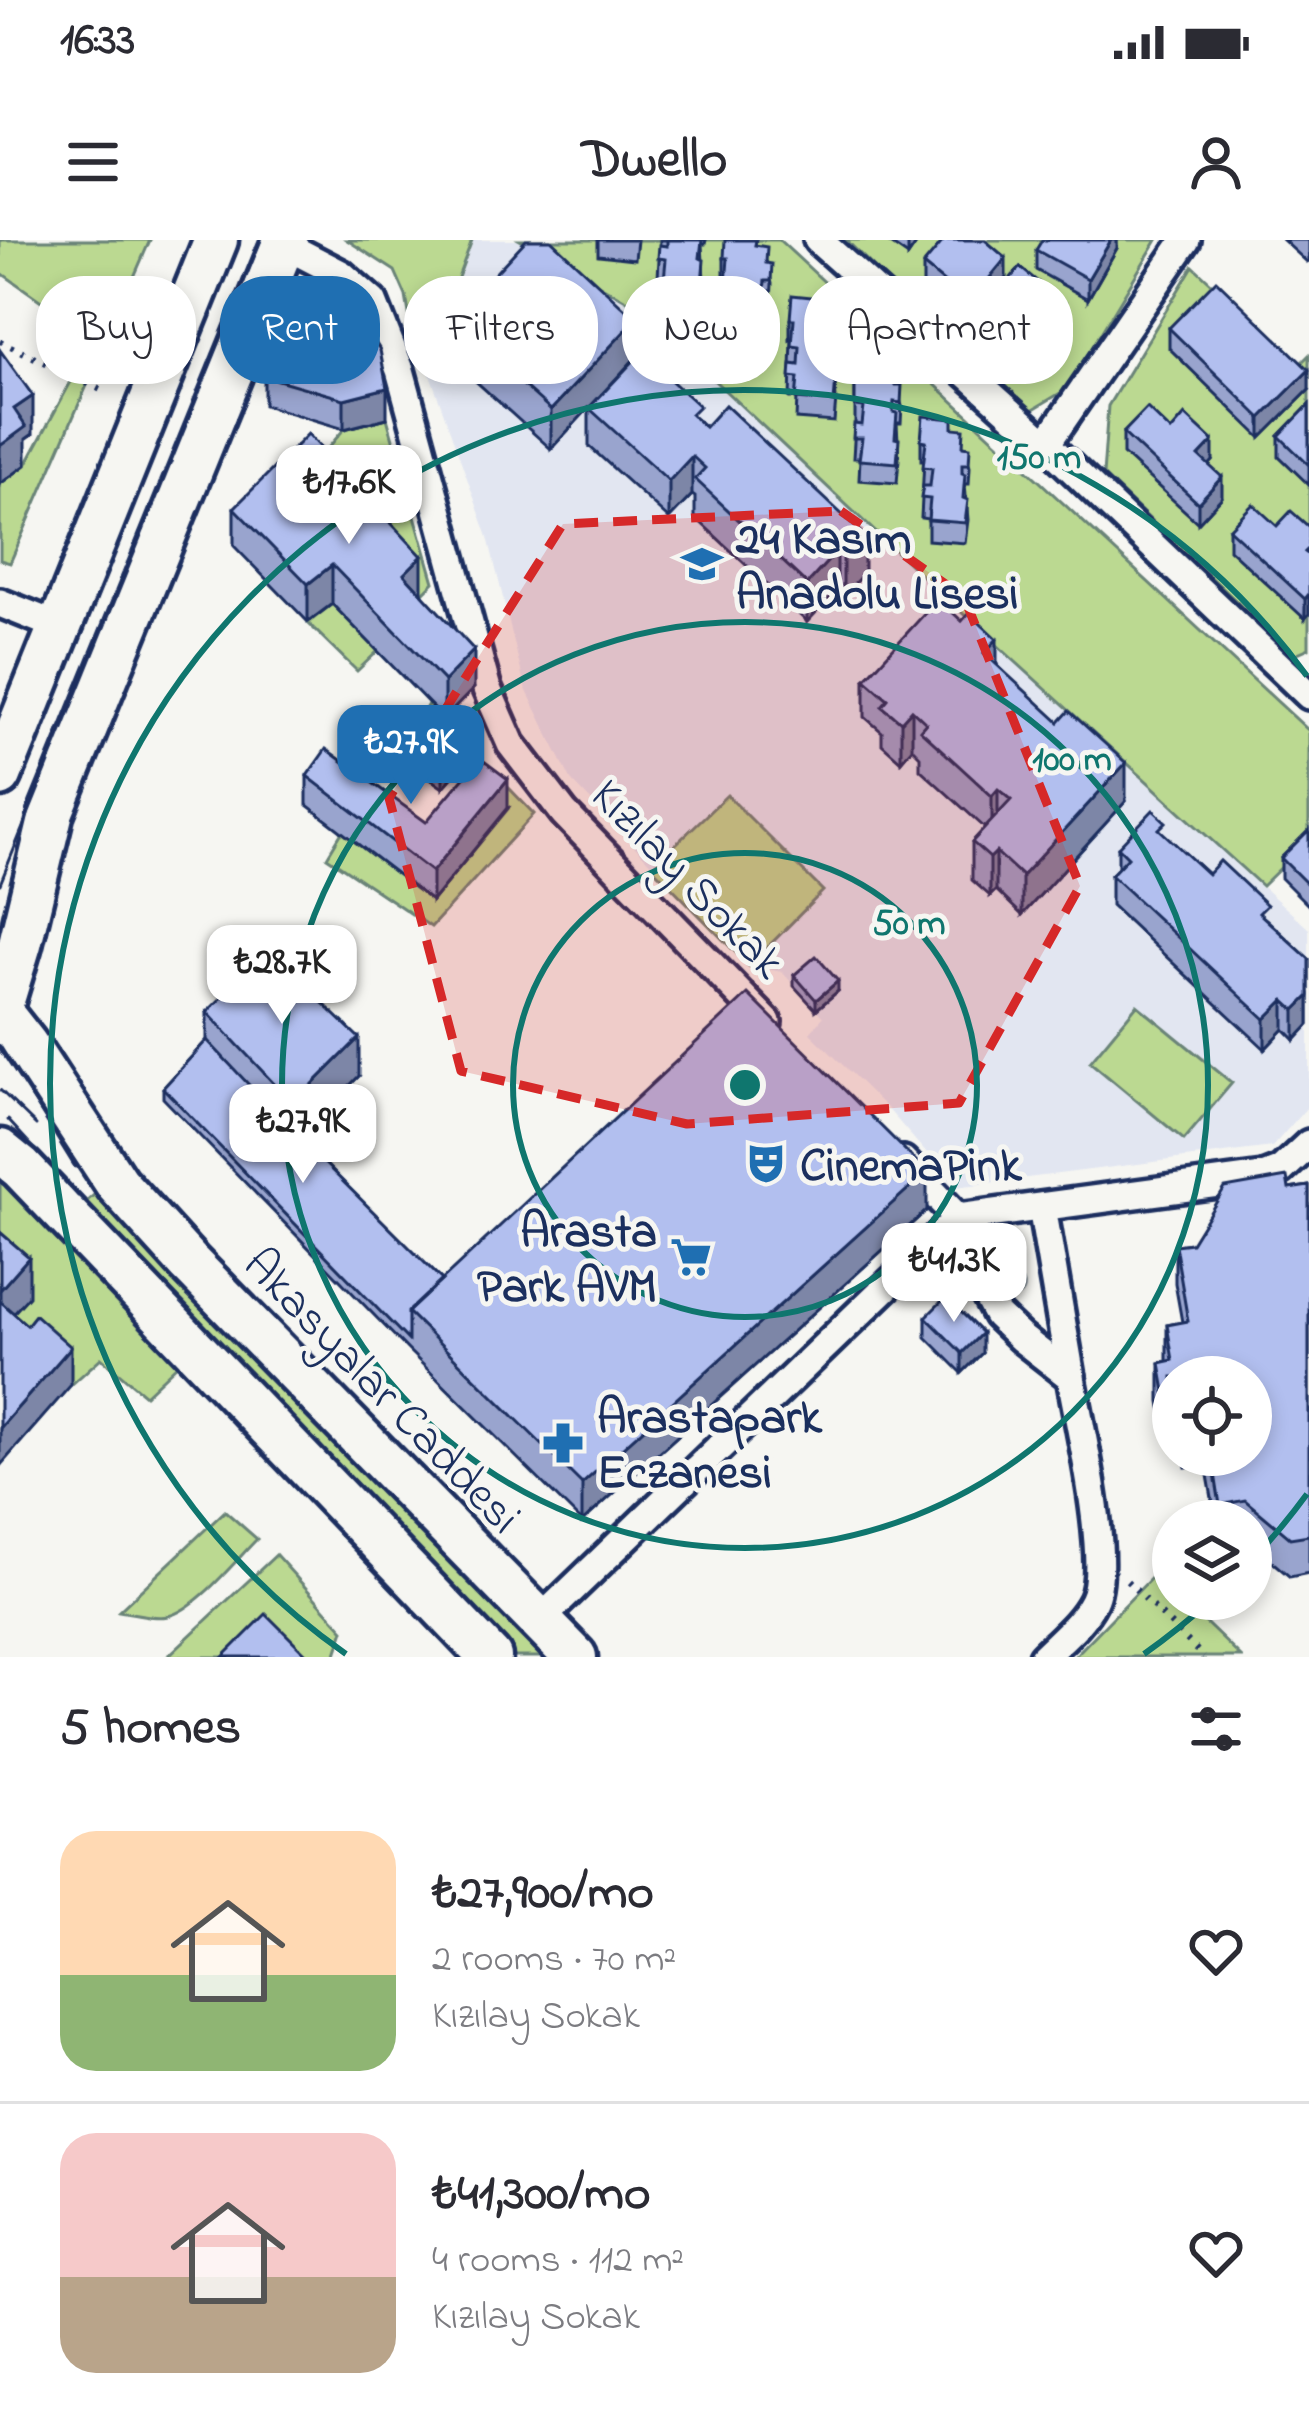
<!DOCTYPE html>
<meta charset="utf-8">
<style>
:root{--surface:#fff;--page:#f7f7f7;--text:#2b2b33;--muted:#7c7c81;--line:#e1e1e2;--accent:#1f6fb2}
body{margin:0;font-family:"Indie Flower",sans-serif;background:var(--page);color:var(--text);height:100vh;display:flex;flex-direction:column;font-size:45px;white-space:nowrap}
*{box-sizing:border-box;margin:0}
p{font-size:39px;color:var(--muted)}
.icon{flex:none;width:66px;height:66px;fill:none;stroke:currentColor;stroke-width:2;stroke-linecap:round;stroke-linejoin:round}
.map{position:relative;height:1417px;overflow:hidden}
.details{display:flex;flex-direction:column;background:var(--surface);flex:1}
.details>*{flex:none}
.hud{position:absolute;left:36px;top:36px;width:1239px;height:108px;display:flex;gap:24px}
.controls{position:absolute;left:1152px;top:1116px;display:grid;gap:24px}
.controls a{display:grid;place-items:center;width:120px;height:120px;border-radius:50%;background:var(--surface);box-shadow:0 6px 18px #0003;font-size:60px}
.price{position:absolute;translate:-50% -102px;padding:0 27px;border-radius:24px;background:#fff;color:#222;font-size:39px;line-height:78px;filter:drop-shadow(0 3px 6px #0008)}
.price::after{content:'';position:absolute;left:50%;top:72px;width:36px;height:27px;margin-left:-18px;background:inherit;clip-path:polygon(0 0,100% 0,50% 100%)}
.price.on{background:var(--accent);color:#fff}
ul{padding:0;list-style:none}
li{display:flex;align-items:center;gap:36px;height:300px;padding:0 60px}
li+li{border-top:3px solid var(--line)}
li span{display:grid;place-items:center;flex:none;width:336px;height:240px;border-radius:36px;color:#555}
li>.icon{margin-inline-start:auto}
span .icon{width:144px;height:144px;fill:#fffc;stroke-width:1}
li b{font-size:51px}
h2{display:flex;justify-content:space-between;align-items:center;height:144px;padding:0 60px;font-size:51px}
.pill{padding:0 42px;border-radius:48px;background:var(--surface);box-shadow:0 6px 18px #0003;font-size:42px;line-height:108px}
.pill.on{background:var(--accent);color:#fff}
.status{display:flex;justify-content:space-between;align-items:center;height:84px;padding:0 60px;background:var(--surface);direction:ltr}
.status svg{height:33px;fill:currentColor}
header{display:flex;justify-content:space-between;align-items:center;height:156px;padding:0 60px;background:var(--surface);font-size:54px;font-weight:800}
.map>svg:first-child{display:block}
.built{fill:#e2e6f1}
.green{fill:#bbd991;stroke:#6b8478;stroke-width:3}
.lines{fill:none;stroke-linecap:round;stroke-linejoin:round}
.minor-casing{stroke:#1b2f5e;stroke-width:36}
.primary-casing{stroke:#1b2f5e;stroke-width:51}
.path{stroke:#1b2f5e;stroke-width:6;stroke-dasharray:3 9;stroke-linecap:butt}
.minor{stroke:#f6f6f2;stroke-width:27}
.primary{stroke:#f6f6f2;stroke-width:42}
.tram{stroke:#1b2f5e;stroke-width:3}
.tree{fill:#94a0a8}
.wall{fill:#99a4ce;stroke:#1b2f5e;stroke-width:3}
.shaded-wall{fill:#7d86a7;stroke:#1b2f5e;stroke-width:3}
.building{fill:#b2bfef;stroke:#1b2f5e;stroke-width:3}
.marked{fill:#d62828;fill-opacity:0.2;stroke:#d62828;stroke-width:9;stroke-dasharray:24 15;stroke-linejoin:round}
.ring{fill:none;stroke:#0f766e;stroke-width:6}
.labels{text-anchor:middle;stroke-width:10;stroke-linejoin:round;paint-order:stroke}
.poi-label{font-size:48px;font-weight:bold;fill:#1b2f5e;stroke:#f6f6f2;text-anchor:start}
.street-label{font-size:48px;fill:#1b2f5e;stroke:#f6f6f2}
.centre{fill:#0f766e;stroke:#f6f6f2;stroke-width:6}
.ring-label{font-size:36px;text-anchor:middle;font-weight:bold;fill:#0f766e;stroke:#f6f6f2;stroke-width:10;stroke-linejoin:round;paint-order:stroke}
</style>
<div class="status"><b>16:33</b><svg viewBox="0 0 49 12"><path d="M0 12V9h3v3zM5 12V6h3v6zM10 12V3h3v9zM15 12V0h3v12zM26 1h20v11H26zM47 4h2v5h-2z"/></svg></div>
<header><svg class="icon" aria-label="menu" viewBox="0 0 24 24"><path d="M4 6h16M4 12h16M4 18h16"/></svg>Dwello<svg class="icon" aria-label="person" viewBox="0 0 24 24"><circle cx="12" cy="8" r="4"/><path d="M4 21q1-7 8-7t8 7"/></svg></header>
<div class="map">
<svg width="1309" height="1417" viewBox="0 0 1309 1417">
<rect width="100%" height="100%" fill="#f6f6f2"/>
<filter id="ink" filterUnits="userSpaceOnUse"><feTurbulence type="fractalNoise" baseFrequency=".00833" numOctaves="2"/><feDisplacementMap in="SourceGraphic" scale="24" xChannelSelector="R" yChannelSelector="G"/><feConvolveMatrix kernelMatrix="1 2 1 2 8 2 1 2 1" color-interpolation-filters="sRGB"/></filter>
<g filter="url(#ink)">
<polygon class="built" points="472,0 520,0 633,64 938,351 1309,689 1309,865 1272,907 956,947 886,867 810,793 823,777 782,732 749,726 571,540 525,447 488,297 426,123"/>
<g class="green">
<polygon points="0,0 150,0 10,323 0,320 0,244 26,225 74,136 91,96 0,32"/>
<polygon points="347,0 472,0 426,123 414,103 406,56 395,31"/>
<polygon points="520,0 779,0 1309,491 1309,600 1262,646 938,351 633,64"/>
<polygon points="846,0 1157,0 1067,149 1032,170 905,58"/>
<polygon points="1193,26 1299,125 1309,115 1309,408 1293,415 1103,235 1108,166"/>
<polygon points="387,178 434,342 422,354 308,232 344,189"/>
<polygon points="332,364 378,411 357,431 308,383"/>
<polygon points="428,464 534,574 431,687 327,617 342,592 432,661 508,569 480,547 463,525 414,489"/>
<polygon points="727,555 823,651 749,726 652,627"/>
<polygon points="1137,765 1232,843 1184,900 1090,822"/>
<polygon points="0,936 178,1124 145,1155 101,1118 71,1145 36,1114 0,1088"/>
<polygon points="103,947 152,1009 544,1417 503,1417 77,970"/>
<path d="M 225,1271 L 257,1299 C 236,1320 196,1370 168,1376 C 153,1379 135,1373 119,1371 Z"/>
<polygon points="276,1315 344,1390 335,1417 167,1417"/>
<polygon points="1155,1334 1173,1351 1173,1359 1181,1359 1241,1417 1074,1417"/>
</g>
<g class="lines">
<g class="minor-casing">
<g id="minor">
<polyline points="818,0 1046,204 1309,455"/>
<polyline points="283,4 341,34 373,62 400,130 487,449 511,504 564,573 767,782"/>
<polyline points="1046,204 1186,0"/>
<polyline points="0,363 60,387"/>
<path d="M 903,921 L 958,978 L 973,1030 L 997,1075 L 1021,1098 L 1071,1137 C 1079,1183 1112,1324 1093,1361 C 1082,1383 1060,1400 1043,1417"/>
<polyline points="1042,967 1071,1137"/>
<polyline points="539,1381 958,978 1263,937 1281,930 1309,904"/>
</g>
</g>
<g class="primary-casing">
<g id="primary">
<polyline points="0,535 216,0"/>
<polyline points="0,770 20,704 52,571 285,0"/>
<polyline points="0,772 26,805 117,944 189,1023 575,1417"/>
<polyline points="0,911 21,928 490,1417"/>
</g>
</g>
<g class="path">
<polyline points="0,101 103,151"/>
<polyline points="1127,1341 1204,1417"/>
</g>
<use href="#minor" class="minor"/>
<use href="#primary" class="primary"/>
<g class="tram">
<polyline points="0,644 261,0"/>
<polyline points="0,806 75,927"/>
<polyline points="0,850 36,885"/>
<polyline points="8,880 78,956"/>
</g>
</g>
<circle class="tree" cx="1013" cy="1047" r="12"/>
<g class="wall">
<polygon points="598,0 637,0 635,19 598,15"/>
<polygon points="660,0 706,0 705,4 702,4 704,40 702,64 664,60 665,39 658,38"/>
<polygon points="885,0 919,0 908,16"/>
<polygon points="1117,0 1117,8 1088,59 1036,30 1036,10"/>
<polygon points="1283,0 1309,0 1309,21 1307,22"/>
<polygon points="756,6 767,23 772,44 771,61 768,61 770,97 768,121 730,118 730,96 724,96 726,38 724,38 724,18"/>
<polygon points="923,25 1006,38 969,83 923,45"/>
<polygon points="342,49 387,178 344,189 264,165 264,136"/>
<polygon points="821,67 833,85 839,105 837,123 834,123 836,159 834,182 796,179 797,158 790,158 792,99 790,100 790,79"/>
<polygon points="982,72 1065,85 1028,130 982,92"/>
<polygon points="451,81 636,117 551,209 451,119"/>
<polygon points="1169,88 1309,150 1261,198 1169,108"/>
<polygon points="855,116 885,128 896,145 902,166 901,183 897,183 899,219 897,243 859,240 860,218 853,218 855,185"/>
<polygon points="1309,165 1309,245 1279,216 1279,196"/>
<polygon points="589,168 699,181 864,333 843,355 837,350 807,382 695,277 695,257 692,255 669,279 589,206"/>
<polygon points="1171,191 1213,221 1209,225 1222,257 1198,283 1123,214 1123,193"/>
<polygon points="921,200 964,206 970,227 969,244 965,244 968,280 965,303 928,300 928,279 921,278 924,220 921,220"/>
<polygon points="234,268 422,353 474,448 444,479 332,364 308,382 234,306"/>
<polygon points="1277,286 1309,287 1305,379 1229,309 1229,289"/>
<polygon points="997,425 1126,561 1022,675 996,650 990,656 972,640 972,602 985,588 920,529 920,516 912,508 901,521 882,504 882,492 865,477 865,439"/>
<polygon points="395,494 463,525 443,548 395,514"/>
<polygon points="307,536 426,582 508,568 432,661 307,565"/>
<polygon points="1309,590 1309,666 1281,638 1281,618"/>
<polygon points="1166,596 1208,634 1267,680 1309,719 1309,785 1295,800 1284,789 1265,809 1111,665 1111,635 1118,628 1118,607"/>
<polygon points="794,735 838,751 816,770 794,746"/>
<polygon points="207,772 359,836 298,897 442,1040 927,970 582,1282 408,1110 163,858 163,848 207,800"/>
<polygon points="1309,946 1309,1333 1290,1337 1251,1304 1251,1281 1216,1281 1206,1224 1186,1227 1184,1215 1251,1215 1173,1137 1173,1194 1166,1195 1160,1161 1160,1123 1167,1121 1167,1085 1182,1082 1175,1043 1175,1005 1191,1003 1289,949"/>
<polygon points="926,1077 982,1113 962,1133 926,1097"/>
</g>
<g class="shaded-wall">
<polygon points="908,0 919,0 908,16"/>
<polygon points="1111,0 1117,0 1117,8 1088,59 1088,39"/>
<polygon points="1006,18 1006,38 969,83 969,63"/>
<polygon points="1065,65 1065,85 1028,130 1028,110"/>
<polygon points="636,79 636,117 551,209 551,170"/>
<polygon points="1309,130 1309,150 1261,198 1261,178"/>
<polygon points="387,148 387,178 344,189 344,159"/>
<polygon points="33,156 33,194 26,199 26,225 0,244 0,206 14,169"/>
<polygon points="1213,201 1213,221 1199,236 1199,216"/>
<polygon points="692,216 692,255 669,279 669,241"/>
<polygon points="1222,237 1222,257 1198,283 1198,263"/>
<polygon points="864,295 864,333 843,355 843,317"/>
<polygon points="837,311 837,350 807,382 807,344"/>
<polygon points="422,316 422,354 404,334"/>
<polygon points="332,325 332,364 308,382 308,344"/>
<polygon points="1309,354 1309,374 1305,379 1305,359"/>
<polygon points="997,399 997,437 984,413"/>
<polygon points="474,410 474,448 444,479 444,441"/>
<polygon points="912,470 912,508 901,521 901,482"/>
<polygon points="463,505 463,525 443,548 443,528"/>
<polygon points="1126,523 1126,561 1022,675 1022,636"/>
<polygon points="508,539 508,568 432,661 432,632"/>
<polygon points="998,549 998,587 992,594 992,556"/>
<polygon points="996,612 996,650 990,656 990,618"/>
<polygon points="838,741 838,751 816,770 816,760"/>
<polygon points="1309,756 1309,785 1295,800 1295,770"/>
<polygon points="1284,760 1284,789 1265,809 1265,779"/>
<polygon points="359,798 359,836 293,903 293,864"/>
<polygon points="927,932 927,970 582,1282 582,1244"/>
<polygon points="29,1017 29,1056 0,1088 0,1050"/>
<polygon points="982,1093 982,1113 962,1133 962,1113"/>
<polygon points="71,1107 71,1145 0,1226 0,1188"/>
</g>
<g class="building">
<polygon points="526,0 551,0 636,79 551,170 451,81"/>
<polygon points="667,0 702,0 700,18 704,20 702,44 664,40 666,19 658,18 659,5 667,6"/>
<polygon points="725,0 756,0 755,5 767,7 766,23 772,24 771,41 765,41 764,51 768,51 766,76 770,77 768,101 730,98 732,76 724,76 725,63 732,63 734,45 726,44 728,18 724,18"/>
<polygon points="944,0 985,0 1006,18 969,63 923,25"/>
<polygon points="1042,0 1111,0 1088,39 1036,10"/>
<polygon points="1020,27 1065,65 1028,110 982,72"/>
<polygon points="1216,40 1309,130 1261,178 1169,88"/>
<polygon points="342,49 380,110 387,148 344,159 264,136 278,50"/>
<polygon points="792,55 822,58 821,67 833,68 831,85 839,85 837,103 831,102 830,112 834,113 832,137 836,139 834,162 796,159 798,138 790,137 791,124 799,125 800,107 792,106 794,79 790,79"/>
<polygon points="0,110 33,156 14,169 26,187 0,206"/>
<polygon points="641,113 699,166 691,174 705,187 725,165 864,295 843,317 837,311 807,344 695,239 705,228 692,216 669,241 589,168"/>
<polygon points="855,116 885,118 884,127 896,129 895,145 902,145 901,163 894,162 893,172 897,173 895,198 899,199 897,223 859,220 862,198 853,198 854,184 862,185 864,167 855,166"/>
<polygon points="1309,165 1309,225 1279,196"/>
<polygon points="1147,168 1171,191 1185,175 1213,201 1199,216 1222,237 1198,263 1123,193"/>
<polygon points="923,176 953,179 953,188 964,189 963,206 970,207 969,224 962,224 962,233 965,234 963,258 968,260 965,283 928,280 930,259 921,258 923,246 930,246 932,228 923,227 926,201 921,200"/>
<polygon points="308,194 422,316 404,334 474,410 444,441 332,325 308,344 234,268"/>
<polygon points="1253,264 1277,286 1291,271 1309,287 1309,308 1305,312 1309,315 1309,354 1305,359 1229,289"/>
<polygon points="938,359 962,381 969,373 997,399 984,413 1059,482 1069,471 1126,523 1022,636 996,612 990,618 972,602 1011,560 998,549 992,556 920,490 926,483 912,470 901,482 882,466 888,459 865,439"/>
<polygon points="414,469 463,505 443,528 395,494"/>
<polygon points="326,509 426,582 480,518 508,539 432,632 307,536"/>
<polygon points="1153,570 1166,582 1159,589 1208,634 1220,621 1267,665 1259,673 1309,719 1309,756 1295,770 1284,760 1265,779 1111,635 1128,617 1118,607"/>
<polygon points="1309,590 1309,646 1281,618"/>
<polygon points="269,711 359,798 293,864 207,772"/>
<polygon points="816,716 838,741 816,760 794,735"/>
<polygon points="748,754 927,932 582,1244 408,1072"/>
<polygon points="207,800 293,892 442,1040 408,1072 408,1100 163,848"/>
<polygon points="1287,937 1289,949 1309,946 1309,1295 1290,1298 1245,1260 1220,1265 1212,1215 1251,1215 1251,1137 1173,1137 1173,1156 1166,1157 1160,1123 1173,1120 1167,1085 1188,1081 1175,1005 1191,1003 1225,948"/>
<polygon points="0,992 29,1017 0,1050"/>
<polygon points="946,1057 982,1093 962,1113 926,1077"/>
<polygon points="0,1061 27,1085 35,1075 71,1107 0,1188"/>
<polygon points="266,1374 309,1417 223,1417"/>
</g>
</g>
<path class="marked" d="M 841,271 L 964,357 L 1080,646 L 959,863 L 687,884 L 461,831 L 389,558 L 563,284 Z"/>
<g class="ring">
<circle cx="745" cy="845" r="232"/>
<circle cx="745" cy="845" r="463"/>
<path d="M1307 1254A695 695 0 0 1 1253 1319M1210 1361A695 695 0 0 1 1144 1414M346 1414A695 695 0 1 1 1307 436"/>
</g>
<defs>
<g id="school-bare" transform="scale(3.24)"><path d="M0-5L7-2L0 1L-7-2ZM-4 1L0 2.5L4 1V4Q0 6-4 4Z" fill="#1f6fb2" stroke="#f6f6f2" stroke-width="2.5" paint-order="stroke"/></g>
<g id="theatre-bare" transform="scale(3.24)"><path d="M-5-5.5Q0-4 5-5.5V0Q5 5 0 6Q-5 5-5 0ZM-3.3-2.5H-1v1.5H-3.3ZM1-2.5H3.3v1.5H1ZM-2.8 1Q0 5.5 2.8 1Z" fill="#1f6fb2" stroke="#f6f6f2" stroke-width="2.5" paint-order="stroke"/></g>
<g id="supermarket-bare" transform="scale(3.24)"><path d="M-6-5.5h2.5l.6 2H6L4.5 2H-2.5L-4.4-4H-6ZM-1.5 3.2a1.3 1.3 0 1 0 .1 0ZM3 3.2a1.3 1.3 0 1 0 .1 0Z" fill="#1f6fb2" stroke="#f6f6f2" stroke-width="2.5" paint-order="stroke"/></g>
<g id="pharmacy-bare" transform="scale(3.24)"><path d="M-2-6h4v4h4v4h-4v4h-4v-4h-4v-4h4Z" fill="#1f6fb2" stroke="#f6f6f2" stroke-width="2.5" paint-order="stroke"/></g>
</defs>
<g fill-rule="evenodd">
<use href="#school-bare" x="702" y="324"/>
<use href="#theatre-bare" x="766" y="923"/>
<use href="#supermarket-bare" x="691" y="1017"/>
<use href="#pharmacy-bare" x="563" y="1203"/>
</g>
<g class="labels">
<g class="poi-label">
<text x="736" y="313">24 Kasım<tspan x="736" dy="55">Anadolu Lisesi</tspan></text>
<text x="800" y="940">CinemaPink</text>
<text x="657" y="1006" text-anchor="end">Arasta<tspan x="657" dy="55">Park AVM</tspan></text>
<text x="597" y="1192">Arastapark<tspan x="597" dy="55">Eczanesi</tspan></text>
</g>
<g class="street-label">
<text transform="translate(690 637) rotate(46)" y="17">Kızılay Sokak</text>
<text transform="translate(384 1149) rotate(46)" y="17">Akasyalar Caddesi</text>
</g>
</g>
<circle cx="745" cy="845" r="18" class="centre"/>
<g class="ring-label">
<text x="1039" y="228">150 m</text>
<text x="1072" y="530">100 m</text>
<text x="909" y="694">50 m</text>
</g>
</svg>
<div class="controls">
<a><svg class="icon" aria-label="locate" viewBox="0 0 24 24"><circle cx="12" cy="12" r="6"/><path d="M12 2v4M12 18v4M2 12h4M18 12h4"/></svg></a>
<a><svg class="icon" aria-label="layers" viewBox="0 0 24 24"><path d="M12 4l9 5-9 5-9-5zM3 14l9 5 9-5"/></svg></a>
</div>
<b class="price" style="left:349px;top:307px">₺17.6K</b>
<b class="price on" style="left:411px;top:567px">₺27.9K</b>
<b class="price" style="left:282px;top:787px">₺28.7K</b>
<b class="price" style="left:303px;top:946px">₺27.9K</b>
<b class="price" style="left:954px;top:1085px">₺41.3K</b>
<div class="hud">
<a class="pill">Buy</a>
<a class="pill on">Rent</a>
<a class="pill">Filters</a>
<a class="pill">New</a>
<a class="pill">Apartment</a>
</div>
</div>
<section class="details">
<h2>5 homes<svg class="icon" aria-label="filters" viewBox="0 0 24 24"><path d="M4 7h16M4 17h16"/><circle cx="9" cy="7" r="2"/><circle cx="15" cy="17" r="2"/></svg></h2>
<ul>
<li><span style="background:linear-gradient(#ffd9b3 60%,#8fb573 0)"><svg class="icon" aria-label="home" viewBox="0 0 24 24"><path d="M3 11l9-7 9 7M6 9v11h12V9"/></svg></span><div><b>₺27,900/mo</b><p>2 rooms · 70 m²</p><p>Kızılay Sokak</p></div><svg class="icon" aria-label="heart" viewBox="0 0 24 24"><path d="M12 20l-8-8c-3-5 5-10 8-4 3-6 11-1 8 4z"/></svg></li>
<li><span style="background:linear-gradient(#f6c9c9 60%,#b9a48a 0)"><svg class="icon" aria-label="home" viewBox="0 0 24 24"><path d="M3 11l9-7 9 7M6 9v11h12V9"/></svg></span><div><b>₺41,300/mo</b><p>4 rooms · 112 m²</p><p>Kızılay Sokak</p></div><svg class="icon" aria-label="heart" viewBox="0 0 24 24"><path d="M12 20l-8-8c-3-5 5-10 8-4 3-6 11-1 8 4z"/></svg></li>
</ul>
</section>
